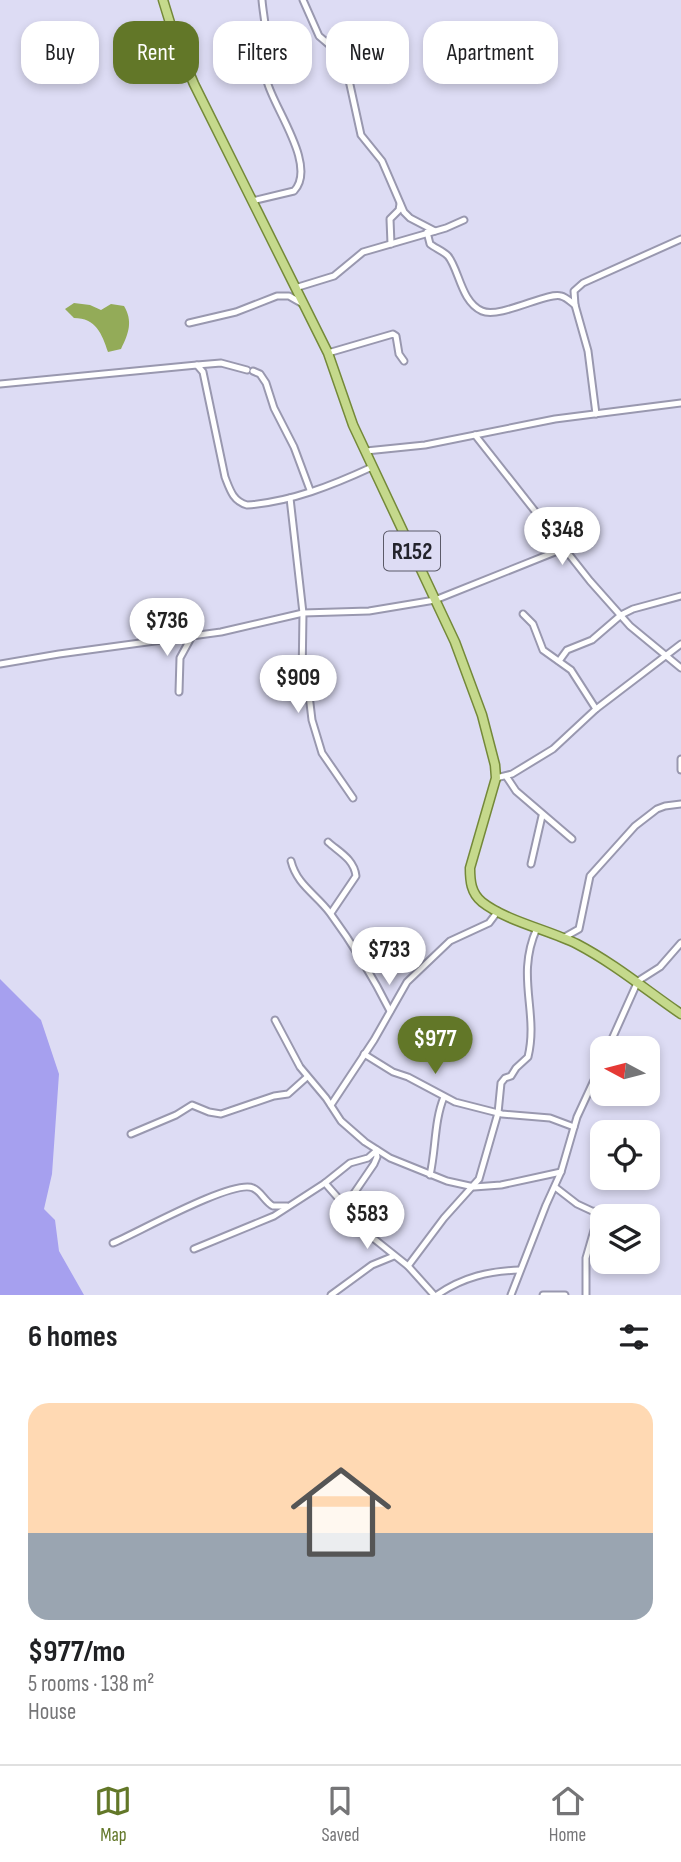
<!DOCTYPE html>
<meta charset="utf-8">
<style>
:root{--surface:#fff;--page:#f2f2f2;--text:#202124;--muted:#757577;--line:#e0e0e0;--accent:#627728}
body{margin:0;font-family:"Sofia Sans Condensed",sans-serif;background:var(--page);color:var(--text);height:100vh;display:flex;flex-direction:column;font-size:26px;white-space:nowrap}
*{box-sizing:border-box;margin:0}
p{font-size:23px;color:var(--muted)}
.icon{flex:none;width:38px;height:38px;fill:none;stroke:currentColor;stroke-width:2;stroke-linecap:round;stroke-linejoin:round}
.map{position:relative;height:1295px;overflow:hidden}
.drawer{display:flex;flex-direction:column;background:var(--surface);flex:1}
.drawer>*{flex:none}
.hud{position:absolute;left:21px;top:21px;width:640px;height:63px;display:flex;gap:14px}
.needle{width:46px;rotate:277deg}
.tools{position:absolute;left:590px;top:1036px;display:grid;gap:14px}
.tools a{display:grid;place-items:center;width:70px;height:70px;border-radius:14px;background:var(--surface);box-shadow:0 4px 10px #0003;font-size:35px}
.price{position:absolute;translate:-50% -60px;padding:0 16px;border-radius:24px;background:#fff;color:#222;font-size:23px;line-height:46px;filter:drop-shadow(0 2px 4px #0008)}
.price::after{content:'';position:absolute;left:50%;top:42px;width:21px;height:16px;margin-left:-10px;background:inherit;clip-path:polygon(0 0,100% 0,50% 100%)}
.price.current{background:var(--accent);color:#fff}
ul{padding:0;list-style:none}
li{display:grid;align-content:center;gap:14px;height:371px;padding:0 28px}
li span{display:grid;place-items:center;height:217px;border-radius:21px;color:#555}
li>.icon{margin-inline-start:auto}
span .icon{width:126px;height:126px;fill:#fffc;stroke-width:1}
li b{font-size:30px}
h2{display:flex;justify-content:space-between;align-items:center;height:84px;padding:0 28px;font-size:30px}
.pill{padding:0 24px;border-radius:21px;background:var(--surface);box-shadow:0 4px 10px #0003;font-size:24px;line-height:63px}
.pill.current{background:var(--accent);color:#fff}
.tabs{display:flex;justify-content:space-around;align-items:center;height:98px;border-top:2px solid var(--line);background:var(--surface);font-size:19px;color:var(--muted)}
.tabs a{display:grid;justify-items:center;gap:4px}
.tabs .current{color:var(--accent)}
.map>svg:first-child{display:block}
.forest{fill:#93ab58}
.water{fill:#a6a0ef}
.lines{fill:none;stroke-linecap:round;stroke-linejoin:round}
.street-casing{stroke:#9998af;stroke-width:9}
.primary-casing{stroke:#748939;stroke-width:11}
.street{stroke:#fff;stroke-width:5}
.primary{stroke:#c5d98c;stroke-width:8}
.labels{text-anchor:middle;stroke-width:5;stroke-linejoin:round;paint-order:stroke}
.shield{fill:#dddcf4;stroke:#5b5a68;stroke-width:2}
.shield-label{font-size:23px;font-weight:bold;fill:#23232c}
</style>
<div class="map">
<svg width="681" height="1295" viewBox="0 0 681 1295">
<rect width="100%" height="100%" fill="#dddcf4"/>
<path class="forest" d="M 74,303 L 90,305 L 101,310 L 111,304 L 124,306 C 133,321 129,333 121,349 L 108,352 C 102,334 96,318 74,318 L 65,309 Z"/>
<polygon class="water" points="0,979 41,1020 59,1074 52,1174 44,1209 55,1220 59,1251 84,1295 0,1295"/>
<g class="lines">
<g class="street-casing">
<g id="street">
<polyline points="303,0 319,36 339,53 345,62 361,135 382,161 404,212 410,218 435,231"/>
<path d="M 252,201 L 294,191 C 318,166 273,107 267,81 C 263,67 266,52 266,38 C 266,25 263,13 262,0"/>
<path d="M 427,232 L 430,244 C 435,248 443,251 448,256 C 459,269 461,302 482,311 C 500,319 549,291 561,296 C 566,297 571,302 575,305"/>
<polyline points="391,244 390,219 399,210 400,204"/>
<polyline points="295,288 334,276 363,252 446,228 464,220"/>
<polyline points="189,323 236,312 277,296 289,296 303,304"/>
<polyline points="328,353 393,334 396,336 399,354 404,361"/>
<polyline points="197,365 221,363 247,370"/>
<polyline points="253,371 260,374 266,383 274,408 294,447 310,490"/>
<path d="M 0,384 L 197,365 L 203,372 L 225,477 C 230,490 233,501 247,505 C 291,502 333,485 372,467"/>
<polyline points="596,414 588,351 575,305 574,291 583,283 681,239"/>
<polyline points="475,435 590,581 630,626 681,668"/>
<polyline points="366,451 425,445 555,419 681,403"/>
<polyline points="290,498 303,613 302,679 309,695 312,720 322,753 353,798"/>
<polyline points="523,614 533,624 543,650 571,670 596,709"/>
<polyline points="559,661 567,650 592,640 621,615 633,609 681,596"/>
<polyline points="0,664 59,654 221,632 303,613 369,611 435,600 565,548"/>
<polyline points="179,692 180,658 192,636"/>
<polyline points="681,759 681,770"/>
<polyline points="506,776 516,791 572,839"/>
<polyline points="496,778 512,774 553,749 596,709 681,644"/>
<path d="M 328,842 C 339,852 354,859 356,876 L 331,913"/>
<path d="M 291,861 C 297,885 316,894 330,913 C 352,943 373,977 390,1011"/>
<polyline points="531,864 542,816"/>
<polyline points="563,938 579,929 590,876 635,826 657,809 665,806 681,804"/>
<polyline points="275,1020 300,1067 326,1098 341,1121 365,1142 390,1158 447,1181 474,1187 501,1185 561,1172"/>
<polyline points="608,1048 638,981 660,967 681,943"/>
<polyline points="364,1054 393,1072 408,1077 455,1102 502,1114 550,1118 574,1127"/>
<polyline points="331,1105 374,1040 407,982 450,941 489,923 498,911"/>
<polyline points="131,1134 176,1115 192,1105 209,1112 221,1114 274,1096 288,1094 307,1077"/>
<path d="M 430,1175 C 436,1149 434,1121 444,1097"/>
<polyline points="325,1183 373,1238 408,1266 434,1295"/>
<polyline points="555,1187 577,1204 592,1211 628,1216"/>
<polyline points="346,1205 374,1164 377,1157 376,1152"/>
<path d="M 113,1243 C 137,1233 233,1179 253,1188 C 261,1191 265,1202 273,1206 L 287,1206"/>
<polyline points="194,1249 274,1216 325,1183 350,1163 368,1158 377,1150"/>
<path d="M 408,1266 L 444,1218 L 479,1179 L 498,1113 L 501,1083 L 505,1078 L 511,1076 L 516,1068 L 528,1057 C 539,1011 515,977 537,928"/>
<polyline points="331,1295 372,1265 394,1256"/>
<path d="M 437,1295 C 463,1277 489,1271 520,1270"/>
<polyline points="511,1295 546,1205 561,1172 577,1117 602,1063"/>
<polyline points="543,1295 565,1295"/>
<polyline points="586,1295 586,1258 599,1213"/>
</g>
</g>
<g class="primary-casing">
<path id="primary" d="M 163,0 L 175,39 L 194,84 L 328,353 L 353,425 L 455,642 L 482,715 L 495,765 L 496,778 L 470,868 C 470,881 471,893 482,902 C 506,921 549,930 577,944 C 615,964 646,990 681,1014"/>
</g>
<use href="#street" class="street"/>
<use href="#primary" class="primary"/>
</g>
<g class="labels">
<rect class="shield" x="384" y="531.5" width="56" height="39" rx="5"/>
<g class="shield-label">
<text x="412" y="559">R152</text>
</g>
</g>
</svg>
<div class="tools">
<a><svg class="needle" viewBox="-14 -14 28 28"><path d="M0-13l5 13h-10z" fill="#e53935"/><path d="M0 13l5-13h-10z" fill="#757577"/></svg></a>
<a><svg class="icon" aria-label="locate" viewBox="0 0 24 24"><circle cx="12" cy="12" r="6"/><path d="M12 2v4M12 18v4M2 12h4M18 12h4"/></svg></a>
<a><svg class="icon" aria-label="layers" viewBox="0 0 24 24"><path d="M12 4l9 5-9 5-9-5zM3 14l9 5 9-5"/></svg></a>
</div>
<b class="price" style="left:562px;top:567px">$348</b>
<b class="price" style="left:167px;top:658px">$736</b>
<b class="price" style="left:298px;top:715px">$909</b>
<b class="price" style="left:389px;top:987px">$733</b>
<b class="price current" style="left:435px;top:1076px">$977</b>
<b class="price" style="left:367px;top:1251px">$583</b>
<div class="hud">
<a class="pill">Buy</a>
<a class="pill current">Rent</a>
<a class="pill">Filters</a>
<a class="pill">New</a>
<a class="pill">Apartment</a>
</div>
</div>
<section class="drawer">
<h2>6 homes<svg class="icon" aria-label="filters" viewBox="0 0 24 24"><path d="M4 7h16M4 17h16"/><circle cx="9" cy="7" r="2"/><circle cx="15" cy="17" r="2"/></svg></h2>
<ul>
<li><span style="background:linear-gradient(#ffd9b3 60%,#9aa5b1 0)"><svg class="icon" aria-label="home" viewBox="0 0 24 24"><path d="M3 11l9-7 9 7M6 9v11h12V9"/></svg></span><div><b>$977/mo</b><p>5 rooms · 138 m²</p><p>House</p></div></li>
</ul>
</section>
<nav class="tabs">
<a class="current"><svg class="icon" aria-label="map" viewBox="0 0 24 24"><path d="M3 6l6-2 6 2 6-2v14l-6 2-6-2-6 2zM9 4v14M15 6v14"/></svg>Map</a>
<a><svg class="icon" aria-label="saved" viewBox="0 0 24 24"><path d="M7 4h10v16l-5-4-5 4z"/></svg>Saved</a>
<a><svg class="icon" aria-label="home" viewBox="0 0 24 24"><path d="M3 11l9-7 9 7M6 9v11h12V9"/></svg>Home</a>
</nav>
